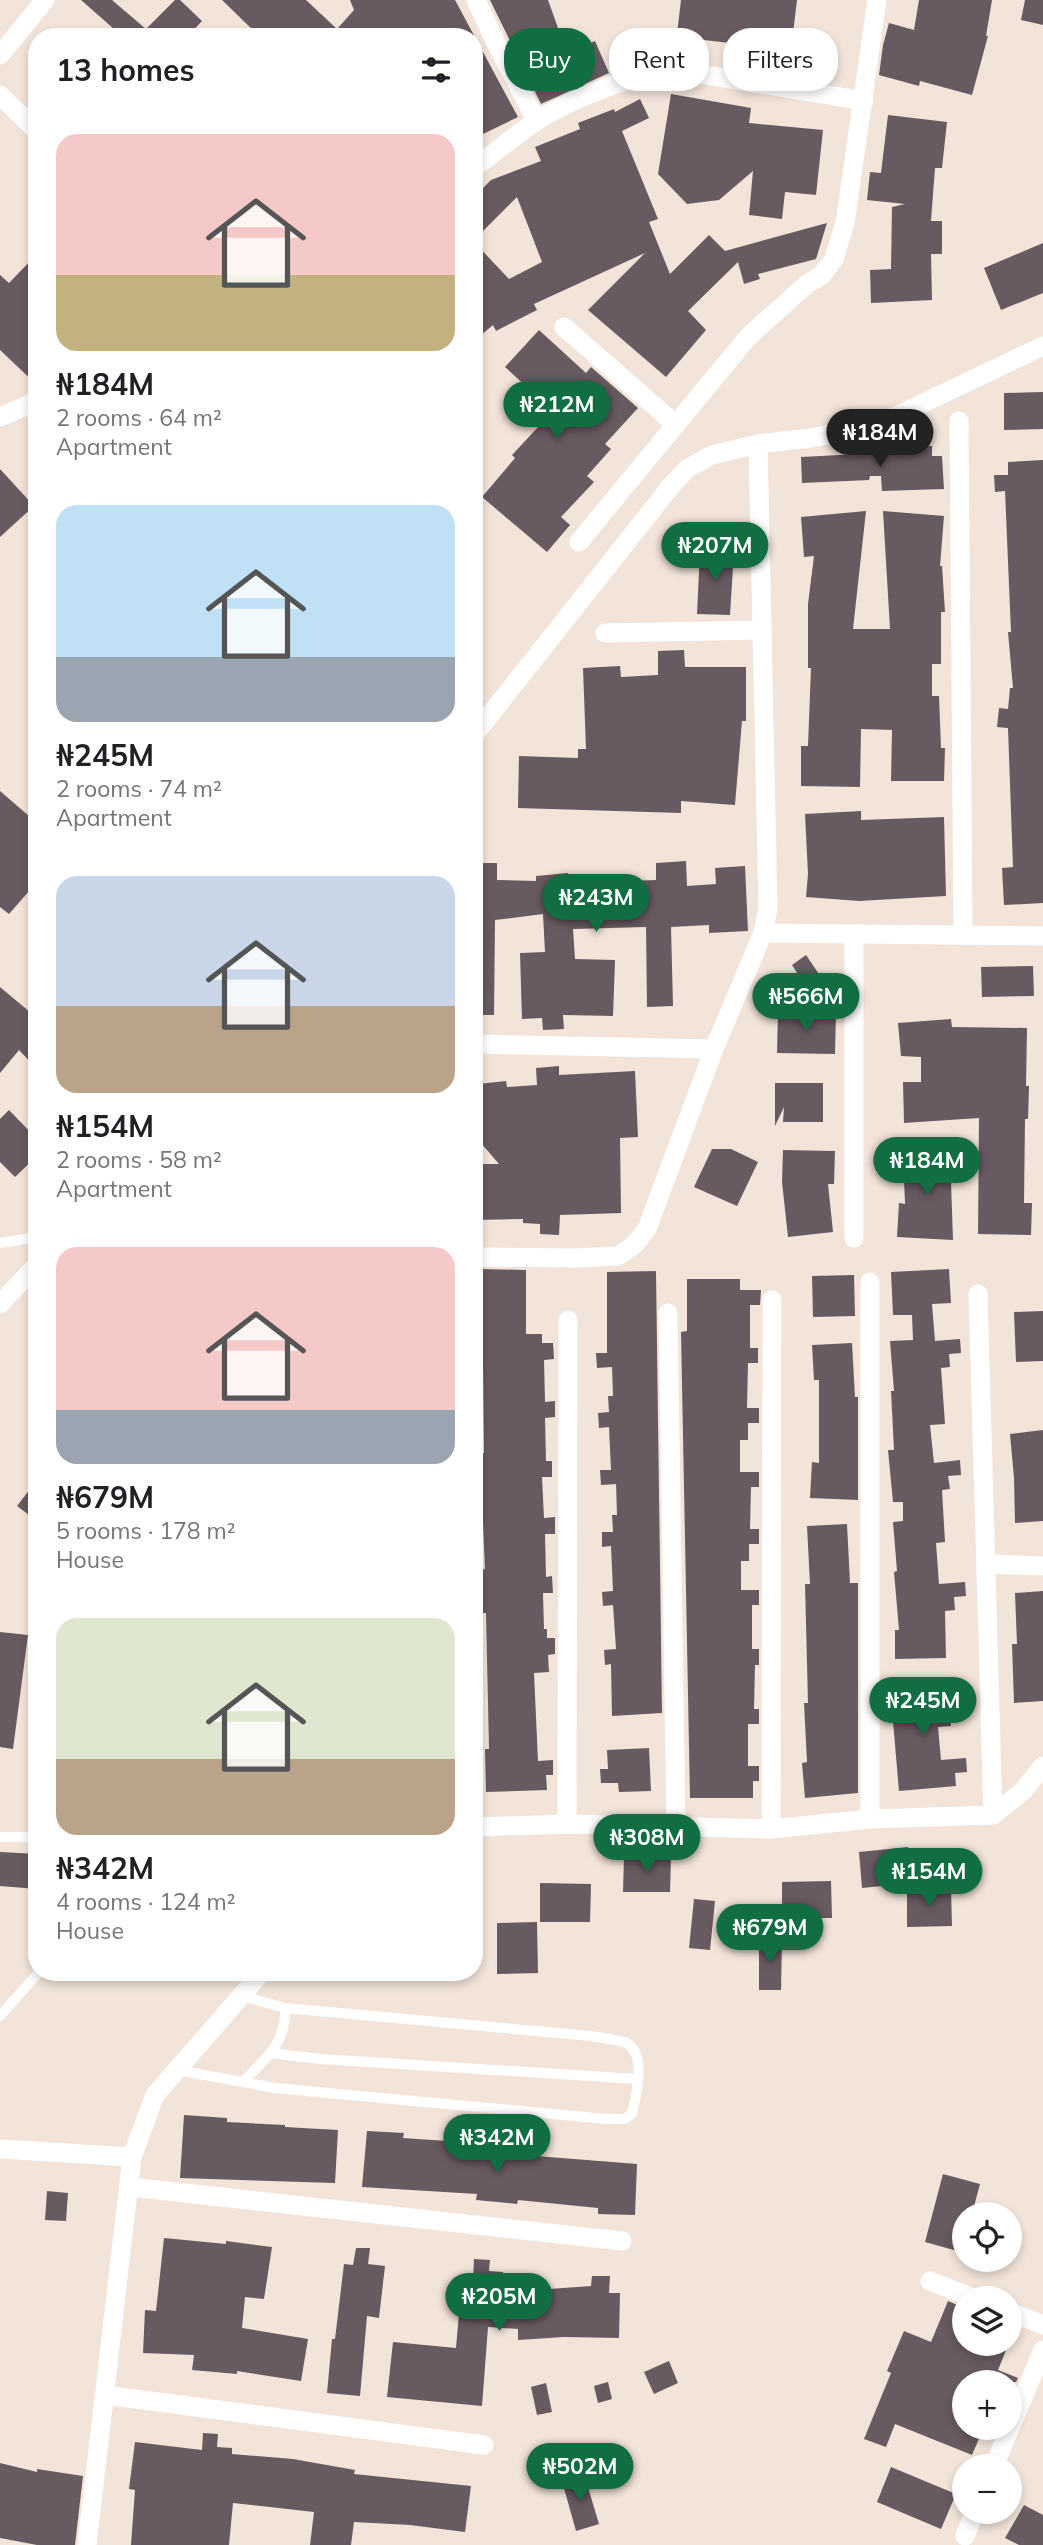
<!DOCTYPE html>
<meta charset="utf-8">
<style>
:root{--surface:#fff;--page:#f2f2f2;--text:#202124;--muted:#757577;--accent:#106e42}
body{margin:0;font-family:Mulish,sans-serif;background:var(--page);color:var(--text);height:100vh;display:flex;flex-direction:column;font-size:26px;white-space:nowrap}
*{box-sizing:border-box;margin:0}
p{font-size:23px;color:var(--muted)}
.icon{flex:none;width:38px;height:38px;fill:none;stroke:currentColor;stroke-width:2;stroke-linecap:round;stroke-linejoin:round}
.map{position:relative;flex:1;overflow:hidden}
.details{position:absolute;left:28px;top:28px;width:455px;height:1953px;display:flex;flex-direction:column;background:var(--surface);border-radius:28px;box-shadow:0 4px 10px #0003}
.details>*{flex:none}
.guide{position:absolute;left:504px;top:28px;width:434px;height:63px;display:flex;gap:14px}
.buttons{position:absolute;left:952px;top:2202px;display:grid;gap:14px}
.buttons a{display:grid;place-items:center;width:70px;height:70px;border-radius:50%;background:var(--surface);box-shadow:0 4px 10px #0003;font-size:35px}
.price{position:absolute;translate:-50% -60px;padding:0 16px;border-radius:24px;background:var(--accent);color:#fff;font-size:23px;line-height:46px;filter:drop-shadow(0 2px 4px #0008)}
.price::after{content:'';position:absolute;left:50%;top:42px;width:21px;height:16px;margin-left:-10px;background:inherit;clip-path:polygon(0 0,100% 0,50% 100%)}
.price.on{background:#222;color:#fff}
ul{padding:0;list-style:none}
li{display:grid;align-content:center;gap:14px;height:371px;padding:0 28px}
li span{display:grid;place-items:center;height:217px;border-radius:21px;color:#555}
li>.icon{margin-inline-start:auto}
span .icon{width:126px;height:126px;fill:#fffc;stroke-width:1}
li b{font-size:30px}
h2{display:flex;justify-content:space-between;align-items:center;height:84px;padding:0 28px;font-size:30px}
.chip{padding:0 24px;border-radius:28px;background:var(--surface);box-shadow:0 4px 10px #0003;font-size:24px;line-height:63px}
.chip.on{background:var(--accent);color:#fff}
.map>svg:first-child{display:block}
.building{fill:#685a61}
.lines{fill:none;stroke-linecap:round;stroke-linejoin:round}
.service{stroke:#fff;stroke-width:10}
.minor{stroke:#fff;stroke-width:19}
</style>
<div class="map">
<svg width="1043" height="2545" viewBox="0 0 1043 2545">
<rect width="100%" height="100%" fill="#f2e4d9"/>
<g class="building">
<polygon points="81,0 112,0 146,29 175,0 180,0 202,21 187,37 123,37"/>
<polygon points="222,0 306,0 337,29 354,10 350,0 455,0 518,117 483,134 474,116 474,37 260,37"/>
<polygon points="490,0 548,0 567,53 595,41 609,73 541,104"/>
<polygon points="681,0 797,0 791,50 704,40 703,54 675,51"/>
<polygon points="919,0 992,0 986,36 988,36 972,95 920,81 919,86 879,75 883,45 889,23 914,30"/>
<polygon points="1025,0 1043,0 1043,25 1021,20"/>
<polygon points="671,94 751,108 749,123 823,130 816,195 785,192 782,219 749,215 753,171 719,200 687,204 658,174"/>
<polygon points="640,99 649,118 622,131 658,219 649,222 670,274 709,235 725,251 827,223 816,259 758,274 760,279 744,284 738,262 688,311 706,330 666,377 588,310 645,253 534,304 537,310 496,331 493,325 474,341 474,242 509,279 542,262 517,197 474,240 474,197 491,180 541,161 535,147 580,129 578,123 614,109 615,112"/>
<polygon points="888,115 947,122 942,168 935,168 931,221 942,221 942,254 931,254 932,300 871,303 870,270 891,269 892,207 905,204 867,200 870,172 881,173"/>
<polygon points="1043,243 1043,293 1001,310 984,268"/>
<polygon points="37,254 37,385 0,350 0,275 9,283"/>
<polygon points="539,330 586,373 591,367 638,408 605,444 611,449 587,476 594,482 561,517 570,525 547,552 482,497 515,458 512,455 553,411 505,367"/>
<polygon points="1043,392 1043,429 1004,430 1004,393"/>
<polygon points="932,446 932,456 942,456 944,489 882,491 881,476 870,476 869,480 802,483 801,457 878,453 878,448"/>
<polygon points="1043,460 1043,903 1004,905 1002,868 1013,867 1008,728 997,727 999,708 1008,709 1010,688 1013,688 1008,632 1011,632 1005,491 995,492 994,475 1008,475 1008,462"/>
<polygon points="0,469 34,506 0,537"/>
<polygon points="866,511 853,629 890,629 883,511 944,516 940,566 942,566 945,612 941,612 941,664 932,664 932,696 939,696 941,748 945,748 944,781 891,781 892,730 861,729 860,787 801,786 801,746 808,746 811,668 808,668 808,604 814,556 804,557 801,517"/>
<polygon points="700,550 734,551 730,615 697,614"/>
<polygon points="684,650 685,667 746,667 746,721 742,721 735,805 681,801 681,813 518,808 519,756 578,758 578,749 586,749 583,668 620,666 621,677 658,675 658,651"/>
<polygon points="0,791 37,823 37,882 9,914 0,907"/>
<polygon points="861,811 861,820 944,817 946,896 859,901 806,897 808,874 805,814"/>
<polygon points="686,861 687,886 716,884 715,868 745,866 748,931 709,933 709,925 671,927 673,1006 647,1007 646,927 573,929 575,959 615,960 613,1016 563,1015 564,1029 543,1030 542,1018 522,1019 520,953 545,952 543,914 495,920 494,1015 474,1015 474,886 477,886 478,863 497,863 497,880 536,881 536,876 568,873 569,883 656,880 656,863"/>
<polygon points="806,955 823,980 808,990 792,965"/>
<polygon points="1033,966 1034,996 982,997 981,967"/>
<polygon points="0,987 37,1018 37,1069 19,1050 0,1073"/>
<polygon points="778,1013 836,1014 835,1054 777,1053"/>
<polygon points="951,1019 952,1027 1027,1028 1026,1086 1029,1086 1028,1119 1025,1119 1024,1203 1032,1203 1031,1235 978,1234 979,1118 904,1123 903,1082 921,1082 921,1057 901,1056 898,1023"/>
<polygon points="559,1066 559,1075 635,1071 638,1137 620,1138 621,1213 560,1215 559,1235 540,1234 540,1224 523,1223 523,1219 474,1220 474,1164 499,1164 474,1135 474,1097 479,1094 478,1084 506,1081 507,1087 537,1085 536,1068"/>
<polygon points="775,1083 823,1083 823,1122 783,1122 784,1107 775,1126"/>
<polygon points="9,1110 37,1139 37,1156 15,1177 0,1162 0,1119"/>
<polygon points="712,1149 731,1149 758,1162 737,1206 694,1187"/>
<polygon points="783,1150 835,1151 834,1184 828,1184 833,1232 788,1237 782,1182"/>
<polygon points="950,1152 953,1240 897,1237 899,1203 905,1204 903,1154"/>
<polygon points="482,1269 526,1270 526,1334 542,1334 542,1343 553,1343 554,1359 544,1360 545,1402 555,1401 555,1417 545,1418 546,1461 552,1461 552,1477 542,1477 544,1518 555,1517 555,1534 545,1534 546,1577 552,1576 553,1593 543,1593 544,1629 547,1629 547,1638 555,1638 555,1654 548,1655 549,1672 534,1673 538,1761 553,1760 553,1775 546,1775 547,1790 486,1792 485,1749 489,1749 486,1613 482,1613 481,1570 485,1569 480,1453 484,1453"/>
<polygon points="949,1269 951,1303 932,1304 935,1341 960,1339 961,1353 949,1354 950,1367 941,1368 945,1424 930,1425 934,1463 960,1460 961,1475 948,1476 950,1489 942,1490 945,1542 936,1543 939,1584 965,1582 966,1596 954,1597 955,1610 945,1611 946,1658 895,1659 895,1630 899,1630 894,1572 897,1571 893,1522 903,1521 903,1502 893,1502 888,1450 894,1450 891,1391 894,1391 890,1341 913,1340 912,1315 893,1315 891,1272"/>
<polygon points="656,1271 662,1713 612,1716 611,1664 605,1665 604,1650 616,1649 613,1605 603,1606 602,1592 613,1591 611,1546 602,1547 602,1532 613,1532 612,1515 617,1515 616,1484 601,1485 600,1470 611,1470 609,1427 599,1428 598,1413 609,1412 608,1396 613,1396 612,1367 597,1368 596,1353 607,1353 607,1272"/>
<polygon points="854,1275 855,1316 813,1317 812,1276"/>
<polygon points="687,1279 740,1279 740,1290 761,1290 760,1305 750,1305 750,1348 758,1348 758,1363 748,1363 747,1408 759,1408 759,1423 748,1423 748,1440 740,1440 740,1472 759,1472 759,1487 751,1487 750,1529 759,1529 759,1544 749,1544 749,1561 741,1561 741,1590 759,1590 759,1605 752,1605 752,1649 759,1649 759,1665 755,1665 754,1709 759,1709 759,1724 748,1724 748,1766 759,1766 759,1781 753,1781 753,1798 690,1798 681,1332 687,1331"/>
<polygon points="1043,1311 1043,1361 1016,1362 1014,1312"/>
<polygon points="852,1343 855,1397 858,1397 858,1500 810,1498 812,1462 819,1463 819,1380 814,1380 812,1345"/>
<polygon points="1043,1430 1043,1521 1015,1523 1014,1478 1010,1434"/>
<polygon points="37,1480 37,1521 17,1506"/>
<polygon points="847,1524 850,1583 858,1583 858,1793 805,1798 802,1763 807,1762 804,1703 808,1703 805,1584 810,1584 807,1526"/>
<polygon points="1043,1591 1043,1701 1014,1703 1012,1644 1017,1644 1015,1593"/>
<polygon points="0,1632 28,1635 13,1749 0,1747"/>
<polygon points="935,1683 936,1700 961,1697 963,1712 950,1713 951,1726 938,1727 941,1760 966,1758 967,1772 955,1773 956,1786 899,1791 890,1687"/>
<polygon points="649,1748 651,1791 619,1792 618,1783 601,1783 600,1769 608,1769 607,1750"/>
<polygon points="908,1847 912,1883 862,1888 859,1852"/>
<polygon points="0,1852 37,1854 37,1889 0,1886"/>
<polygon points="624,1856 671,1856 670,1892 623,1892"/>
<polygon points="831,1881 832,1918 782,1918 782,1882"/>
<polygon points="540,1883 591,1884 590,1922 540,1922"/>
<polygon points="907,1889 951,1889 952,1926 907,1927"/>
<polygon points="694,1899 715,1901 710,1950 689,1948"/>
<polygon points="537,1922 538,1973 497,1974 497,1923"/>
<polygon points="759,1938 782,1938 781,1990 759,1990"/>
<polygon points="184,2115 227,2118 227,2122 285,2125 285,2127 338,2130 335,2183 180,2178"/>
<polygon points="367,2131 404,2133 403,2138 462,2142 461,2150 637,2164 635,2215 598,2214 598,2208 518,2200 517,2204 476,2200 477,2194 362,2187"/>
<polygon points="943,2174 980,2184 972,2214 964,2214 964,2241 961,2252 925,2242"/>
<polygon points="47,2191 68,2193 66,2221 45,2220"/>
<polygon points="164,2238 226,2244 226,2241 272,2247 264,2299 245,2297 242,2328 308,2339 301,2381 237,2371 237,2374 192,2370 194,2355 143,2353 145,2310 156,2311"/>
<polygon points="356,2248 370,2248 368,2264 385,2266 379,2318 367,2316 360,2396 327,2393 332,2339 335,2339 344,2264 353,2265"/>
<polygon points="474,2259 490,2260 489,2271 503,2272 502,2287 548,2284 549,2289 591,2286 592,2276 610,2276 609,2293 620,2293 619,2338 564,2337 518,2340 518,2329 488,2327 482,2406 387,2397 393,2342 456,2348 462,2280 473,2281"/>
<polygon points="948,2301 964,2308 964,2343 1009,2343 998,2370 1018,2378 1016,2382 964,2382 964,2427 984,2427 972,2455 895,2424 886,2447 864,2439 891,2373 887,2371 904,2331 931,2342"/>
<polygon points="669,2361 678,2383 654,2394 644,2372"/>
<polygon points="608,2382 612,2399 598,2403 594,2386"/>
<polygon points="546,2383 552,2412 537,2415 531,2387"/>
<polygon points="203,2433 218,2434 217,2447 232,2448 232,2454 293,2459 355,2470 354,2474 471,2486 465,2532 410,2525 354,2522 351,2545 310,2545 314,2512 233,2503 229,2545 131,2545 135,2490 129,2489 135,2442 202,2450"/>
<polygon points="0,2463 37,2472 37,2469 83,2476 75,2545 37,2545 0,2538"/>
<polygon points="891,2467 956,2494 941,2529 877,2502"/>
<polygon points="584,2474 599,2524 576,2531 562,2481"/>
<polygon points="1024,2505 1043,2515 1043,2545 1019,2545 1005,2538"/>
</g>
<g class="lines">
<g class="service">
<polyline points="0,1243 37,1237"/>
<polyline points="0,1837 37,1837"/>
<polyline points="0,2016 39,1972"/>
<polyline points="270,2053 320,2059 637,2079"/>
<path d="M 177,2070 L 275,2088 L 606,2119 L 624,2119 L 632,2114 C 636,2095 648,2051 624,2042 C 614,2039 601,2038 591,2036 L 285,2008 L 242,1996"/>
<path d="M 243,2082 C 266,2058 286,2044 285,2008"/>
</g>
<g class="minor">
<polyline points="476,0 495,41 536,120"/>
<polyline points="0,55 45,0"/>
<polyline points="0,95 37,131"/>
<path d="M 474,168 C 494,153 514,136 535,122 C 566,101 633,75 670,69 L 864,101"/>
<polyline points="564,327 675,424"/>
<polyline points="0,417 37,401"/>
<polyline points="959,421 963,935"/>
<polyline points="579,542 748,337 807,284 822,275 834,259 845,223 877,0"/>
<polyline points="605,633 762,630"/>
<polyline points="474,735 671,486 688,468 712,455 758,444 811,438 877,425 1043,346"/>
<polyline points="763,933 1043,936"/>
<polyline points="474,1044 714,1049"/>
<polyline points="854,1238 854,934"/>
<polyline points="474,1257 576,1258 618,1256 634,1245 647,1229 714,1049 763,933 768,909 758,444"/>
<polyline points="978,1294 993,1815"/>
<polyline points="0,1304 37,1265"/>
<polyline points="668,1313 676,1826"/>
<polyline points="986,1564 1043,1566"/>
<polyline points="870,1819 870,1282"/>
<polyline points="567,1824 568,1320"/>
<polyline points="474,1827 567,1824 771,1829 870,1819 993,1815 1023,1791 1043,1766"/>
<polyline points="771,1829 772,1300"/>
<polyline points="0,2149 132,2157"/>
<polyline points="130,2187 622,2241"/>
<polyline points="930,2281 973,2298"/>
<polyline points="1010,2312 1043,2325"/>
<polyline points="105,2395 484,2445"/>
<polyline points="994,2466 1043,2350"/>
<polyline points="965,2536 975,2511"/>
<polyline points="87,2545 132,2157 155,2095 262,1972"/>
</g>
</g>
</svg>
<div class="buttons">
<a><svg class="icon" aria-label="locate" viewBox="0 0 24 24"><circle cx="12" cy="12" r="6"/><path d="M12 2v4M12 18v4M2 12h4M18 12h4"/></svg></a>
<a><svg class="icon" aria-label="layers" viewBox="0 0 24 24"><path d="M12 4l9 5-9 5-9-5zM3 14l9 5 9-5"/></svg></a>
<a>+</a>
<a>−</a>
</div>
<b class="price" style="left:557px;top:441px">₦212M</b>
<b class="price on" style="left:880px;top:469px">₦184M</b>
<b class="price" style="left:715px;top:582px">₦207M</b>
<b class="price" style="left:596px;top:934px">₦243M</b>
<b class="price" style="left:806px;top:1033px">₦566M</b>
<b class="price" style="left:927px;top:1197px">₦184M</b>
<b class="price" style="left:923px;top:1737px">₦245M</b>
<b class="price" style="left:647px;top:1874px">₦308M</b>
<b class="price" style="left:929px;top:1908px">₦154M</b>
<b class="price" style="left:770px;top:1964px">₦679M</b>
<b class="price" style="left:497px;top:2174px">₦342M</b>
<b class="price" style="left:499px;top:2333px">₦205M</b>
<b class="price" style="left:580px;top:2503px">₦502M</b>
<div class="guide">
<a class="chip on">Buy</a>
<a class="chip">Rent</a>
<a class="chip">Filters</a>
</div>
<section class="details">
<h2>13 homes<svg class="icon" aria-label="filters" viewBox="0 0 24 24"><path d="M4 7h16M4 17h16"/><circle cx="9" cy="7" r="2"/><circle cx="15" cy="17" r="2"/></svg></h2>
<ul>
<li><span style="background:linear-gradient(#f6c9c9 65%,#c2b280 0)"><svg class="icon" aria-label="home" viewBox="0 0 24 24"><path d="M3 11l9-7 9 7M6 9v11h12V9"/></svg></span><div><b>₦184M</b><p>2 rooms · 64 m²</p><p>Apartment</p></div></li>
<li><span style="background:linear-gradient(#bfe0f5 70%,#9aa5b1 0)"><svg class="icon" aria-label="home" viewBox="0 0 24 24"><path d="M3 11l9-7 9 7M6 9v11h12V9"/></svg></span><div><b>₦245M</b><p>2 rooms · 74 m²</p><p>Apartment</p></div></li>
<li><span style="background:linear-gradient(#c9d6e8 60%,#b9a48a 0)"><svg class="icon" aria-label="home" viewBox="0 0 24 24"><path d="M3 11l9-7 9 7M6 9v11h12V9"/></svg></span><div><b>₦154M</b><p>2 rooms · 58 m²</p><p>Apartment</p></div></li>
<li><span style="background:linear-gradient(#f6c9c9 75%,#9aa5b1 0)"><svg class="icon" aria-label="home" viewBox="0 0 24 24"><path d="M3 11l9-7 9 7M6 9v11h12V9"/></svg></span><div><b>₦679M</b><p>5 rooms · 178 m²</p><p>House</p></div></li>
<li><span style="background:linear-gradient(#dfe7d0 65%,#b9a48a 0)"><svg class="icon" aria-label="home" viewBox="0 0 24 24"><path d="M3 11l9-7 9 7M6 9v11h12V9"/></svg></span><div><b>₦342M</b><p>4 rooms · 124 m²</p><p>House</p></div></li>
</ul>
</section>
</div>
